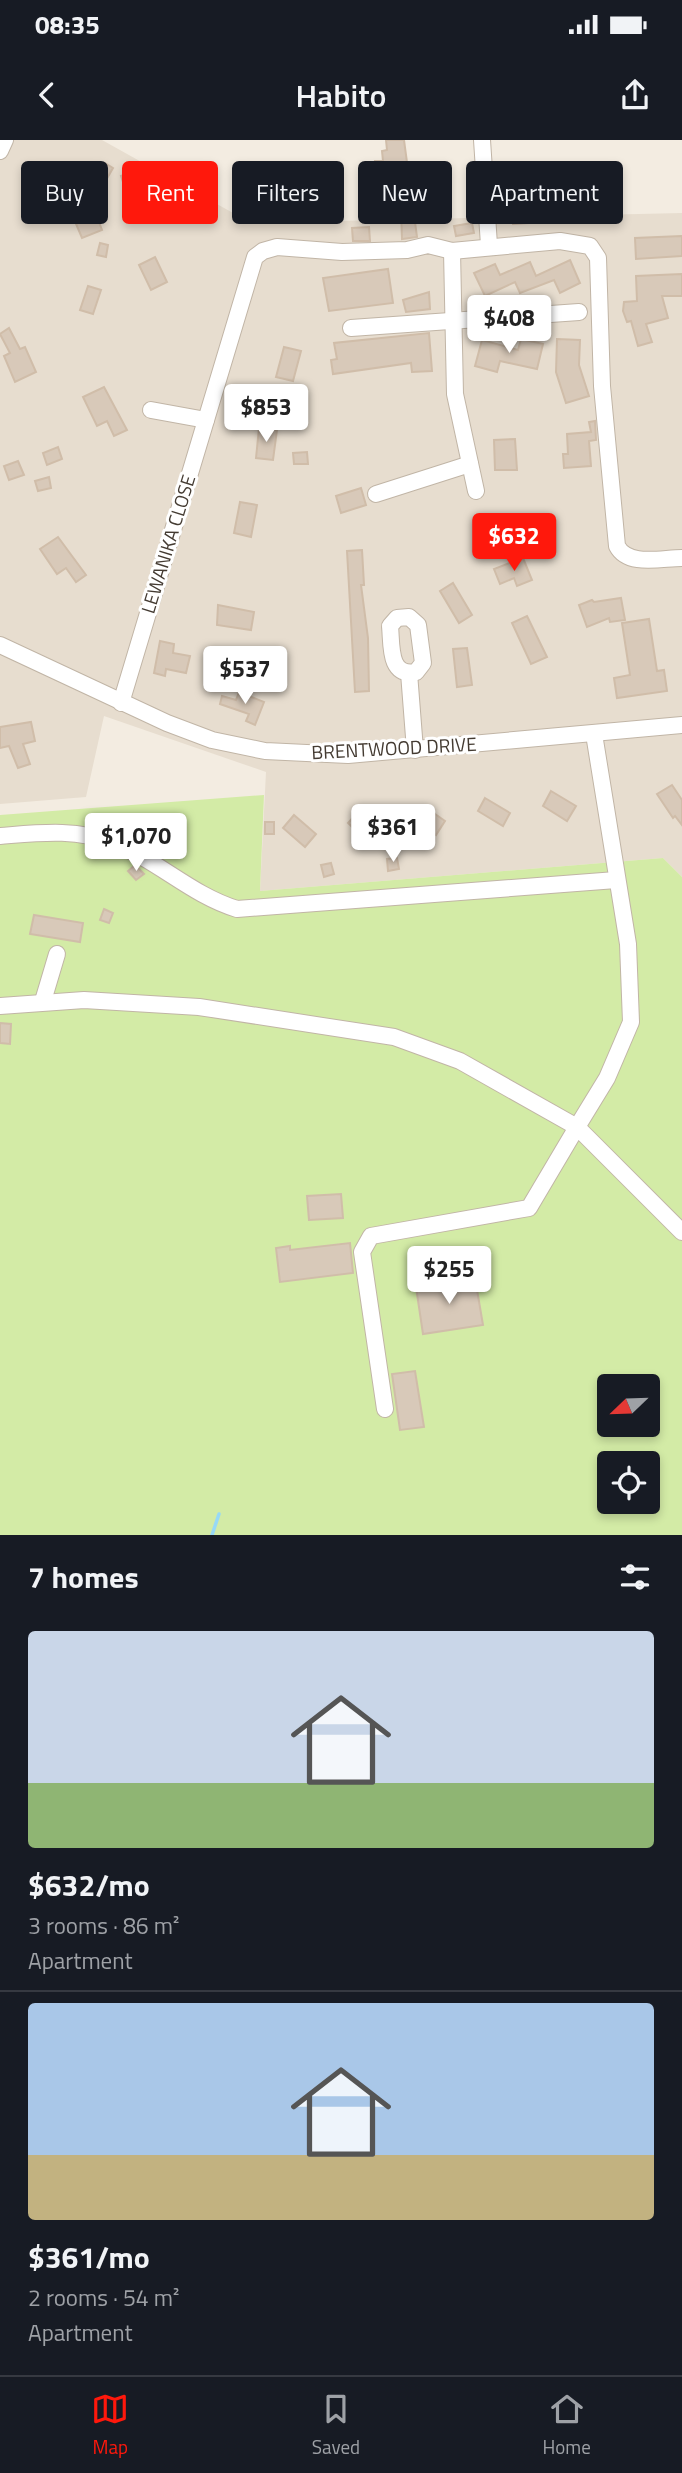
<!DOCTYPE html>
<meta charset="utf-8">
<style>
:root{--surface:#171b24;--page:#20242c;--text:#f1f3f6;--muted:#9ea1a6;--line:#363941;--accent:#ff180c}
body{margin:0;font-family:"Titillium Web",sans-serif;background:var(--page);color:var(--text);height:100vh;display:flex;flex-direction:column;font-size:26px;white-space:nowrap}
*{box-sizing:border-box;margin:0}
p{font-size:23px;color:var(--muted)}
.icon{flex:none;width:38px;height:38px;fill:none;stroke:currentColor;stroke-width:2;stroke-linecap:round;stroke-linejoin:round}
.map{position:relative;height:1395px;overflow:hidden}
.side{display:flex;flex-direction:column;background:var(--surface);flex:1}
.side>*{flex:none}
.guide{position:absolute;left:21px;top:21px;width:640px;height:63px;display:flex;gap:14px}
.needle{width:46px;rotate:247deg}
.controls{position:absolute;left:597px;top:1234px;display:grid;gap:14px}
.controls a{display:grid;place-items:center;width:63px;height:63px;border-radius:7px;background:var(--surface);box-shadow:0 4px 10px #0003;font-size:35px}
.price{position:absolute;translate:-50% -60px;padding:0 16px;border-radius:7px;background:#fff;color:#222;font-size:23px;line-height:46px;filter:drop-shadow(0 2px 4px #0008)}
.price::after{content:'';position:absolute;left:50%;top:42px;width:21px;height:16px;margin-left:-10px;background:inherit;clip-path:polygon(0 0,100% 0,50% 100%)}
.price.current{background:var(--accent);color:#fff}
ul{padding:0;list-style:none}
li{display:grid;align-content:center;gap:14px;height:371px;padding:0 28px}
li+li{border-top:2px solid var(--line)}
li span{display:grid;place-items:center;height:217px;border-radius:7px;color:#555}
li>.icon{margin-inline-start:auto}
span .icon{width:126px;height:126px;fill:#fffc;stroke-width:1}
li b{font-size:30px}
h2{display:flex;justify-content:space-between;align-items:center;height:84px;padding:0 28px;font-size:30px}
.pill{padding:0 24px;border-radius:7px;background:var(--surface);box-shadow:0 4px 10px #0003;font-size:24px;line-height:63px}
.pill.current{background:var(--accent);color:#fff}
.status{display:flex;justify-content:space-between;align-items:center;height:49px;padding:0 35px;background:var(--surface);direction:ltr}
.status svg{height:19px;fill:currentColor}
header{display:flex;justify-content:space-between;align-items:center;height:91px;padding:0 28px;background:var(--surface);font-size:32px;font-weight:600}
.tabs{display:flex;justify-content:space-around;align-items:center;height:98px;border-top:2px solid var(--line);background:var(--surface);font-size:19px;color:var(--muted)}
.tabs a{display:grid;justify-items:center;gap:4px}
.tabs .current{color:var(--accent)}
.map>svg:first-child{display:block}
.residential{fill:#e7ddcf}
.green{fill:#d3eba6;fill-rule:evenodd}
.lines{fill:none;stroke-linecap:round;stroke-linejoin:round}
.stream{stroke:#97d9f6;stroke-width:3.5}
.building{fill:#d8c9b9;stroke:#d0bda9;stroke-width:2}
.minor-casing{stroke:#c1b5a6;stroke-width:18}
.minor{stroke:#fff;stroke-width:16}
.labels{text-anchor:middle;stroke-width:6;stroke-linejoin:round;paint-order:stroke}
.street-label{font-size:19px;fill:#443b32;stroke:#fff}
</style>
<div class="status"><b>08:35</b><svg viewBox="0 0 49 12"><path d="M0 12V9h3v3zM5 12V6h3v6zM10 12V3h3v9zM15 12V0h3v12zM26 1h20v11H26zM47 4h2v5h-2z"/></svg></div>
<header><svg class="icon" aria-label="back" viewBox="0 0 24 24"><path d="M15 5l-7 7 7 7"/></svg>Habito<svg class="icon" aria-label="share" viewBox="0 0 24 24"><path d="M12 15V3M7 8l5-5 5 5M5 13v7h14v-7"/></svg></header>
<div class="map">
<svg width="682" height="1395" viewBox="0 0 682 1395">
<rect width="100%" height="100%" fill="#f3ece1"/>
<polygon class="residential" points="0,0 102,0 251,83 682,73 682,737 663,718 260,751 266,632 104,576 86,657 0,664"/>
<path class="green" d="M 264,655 L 260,751 L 663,718 L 682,737 L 682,1395 L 0,1395 L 0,675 ZM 609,1246 L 648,1246 L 648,1284 L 609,1284 ZM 609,1323 L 648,1323 L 648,1362 L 609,1362 Z"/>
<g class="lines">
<polyline class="stream" points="212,1395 219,1374"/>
</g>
<g class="building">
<polygon points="386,0 404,0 417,97 402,99 401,70 379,73 375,21 383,21 382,11 387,10"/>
<polygon points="105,23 113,28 105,42 96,37"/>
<polygon points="133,32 136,41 124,45 121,36"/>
<polygon points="534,37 538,76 527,77 528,83 513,84 509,39"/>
<polygon points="92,64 102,90 82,98 71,72"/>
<polygon points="472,83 474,93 456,96 454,86"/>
<polygon points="369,87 370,101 353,101 352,88"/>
<polygon points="682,96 682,116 636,119 635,98"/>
<polygon points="100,103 108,105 106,117 97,115"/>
<polygon points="155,117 167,142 151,150 139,125"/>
<polygon points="570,120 580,143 560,153 554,140 520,153 515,142 485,156 474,133 495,124 500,135 530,122 536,136"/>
<polygon points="388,129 393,163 329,171 323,138"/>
<polygon points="682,134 682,156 662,156 668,178 646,184 652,202 638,206 631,181 627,182 623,171 624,162 637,161 636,136"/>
<polygon points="88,146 101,150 93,174 80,170"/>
<polygon points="429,152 430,169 406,172 403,160"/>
<polygon points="9,188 20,209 25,207 36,232 15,242 4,216 10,213 0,194"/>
<polygon points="429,193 432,231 412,232 411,223 333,234 331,220 337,219 334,203"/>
<polygon points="521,199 543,204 537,229 500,221 497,232 475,226 482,200 518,210"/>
<polygon points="557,199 580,200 579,225 589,256 566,263 556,232"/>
<polygon points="284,207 301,211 293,241 276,237"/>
<polygon points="104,247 127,290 114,296 107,281 97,286 83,257"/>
<polygon points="595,281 596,300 589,301 591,326 564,328 563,314 568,314 567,294 591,292 589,282"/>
<polygon points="259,288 277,290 273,320 256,318"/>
<polygon points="515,299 517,330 495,330 494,300"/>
<polygon points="58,307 62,319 47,325 43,313"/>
<polygon points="307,312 308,324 294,324 293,313"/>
<polygon points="18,321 24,335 9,340 4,326"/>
<polygon points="49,337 51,348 38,351 35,341"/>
<polygon points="361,348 366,365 341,373 336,356"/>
<polygon points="240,362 257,365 251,397 234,393"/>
<polygon points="58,397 86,435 76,442 66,428 57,434 40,409"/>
<polygon points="362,410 364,445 361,445 368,498 369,551 355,552 347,411"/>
<polygon points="523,418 532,440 517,446 514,438 500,444 494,429"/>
<polygon points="453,443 472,475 459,483 440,451"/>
<polygon points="621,458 625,480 610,482 609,478 587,487 579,465 592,460 594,462"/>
<polygon points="218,465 254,472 251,490 217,485"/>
<polygon points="527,476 547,517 531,524 512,483"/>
<polygon points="649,479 657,531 664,530 667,551 617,558 614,538 630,535 622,483"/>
<polygon points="160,501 174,504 173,513 190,516 186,533 166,529 165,536 154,533"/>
<polygon points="467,508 472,545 457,547 453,509"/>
<polygon points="239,552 264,562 255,585 246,581 249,574 220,564 222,556 236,560"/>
<polygon points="31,582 35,601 23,604 30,624 18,628 9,606 0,608 0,587"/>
<polygon points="672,645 682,660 682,685 675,676 673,678 657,654"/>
<polygon points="551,651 576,666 567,681 543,666"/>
<polygon points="485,658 510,673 503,686 478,671"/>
<polygon points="425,667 445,681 436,695 415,681"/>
<polygon points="360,670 380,689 368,702 348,683"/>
<polygon points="294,675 316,694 305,707 283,688"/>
<rect x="265" y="682" width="9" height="12"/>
<polygon points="397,718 399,729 388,731 387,719"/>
<polygon points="331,723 334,734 324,737 321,725"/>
<polygon points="135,725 144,734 136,740 128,731"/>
<polygon points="104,769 113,773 109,783 100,780"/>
<polygon points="34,775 83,783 80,802 30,794"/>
<polygon points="0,883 11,884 10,904 0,903"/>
<polygon points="341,1054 343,1078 309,1080 307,1056"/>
<polygon points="350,1103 353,1133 280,1142 276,1108 290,1106 290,1110"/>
<polygon points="475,1138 483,1185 423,1194 416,1147"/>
<polygon points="415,1231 424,1287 400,1290 392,1234"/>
</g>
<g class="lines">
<g class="minor-casing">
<g id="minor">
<polyline points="482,0 489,105"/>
<polyline points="0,11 5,0"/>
<polyline points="452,111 455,254 476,351"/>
<polyline points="351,188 579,172"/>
<polyline points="151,270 206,280"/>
<polyline points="376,354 470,324"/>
<path d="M 409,477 L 418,485 L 423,523 L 416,532 C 388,537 392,505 390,486 L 397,478 Z"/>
<polyline points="0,505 167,583 212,600 265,611 348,615 682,585"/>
<polyline points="409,533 415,610"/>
<path d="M 121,563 L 255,117 L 263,111 L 277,107 L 342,112 L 407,110 L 428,105 L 452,111 L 560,101 L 590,106 L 598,118 L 602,246 L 617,406 C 628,427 661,418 682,418"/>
<path d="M 0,696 C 38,693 76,688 113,703 C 158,720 191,755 237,769 L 616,740"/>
<polyline points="43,861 57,814"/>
<polyline points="0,866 84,860 199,867 394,897 460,921 577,987 607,938 631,882 628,804 594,594"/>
<polyline points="385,1269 362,1112 371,1096 529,1068 577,987 682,1092"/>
</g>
</g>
<use href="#minor" class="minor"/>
</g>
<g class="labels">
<g class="street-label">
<text transform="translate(168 404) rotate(-73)" y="7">LEWANIKA CLOSE</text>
<text transform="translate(394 608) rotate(-3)" y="7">BRENTWOOD DRIVE</text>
</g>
</g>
</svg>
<div class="controls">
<a><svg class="needle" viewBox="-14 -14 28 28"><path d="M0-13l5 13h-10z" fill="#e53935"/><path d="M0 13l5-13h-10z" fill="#9ea1a6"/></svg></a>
<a><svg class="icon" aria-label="locate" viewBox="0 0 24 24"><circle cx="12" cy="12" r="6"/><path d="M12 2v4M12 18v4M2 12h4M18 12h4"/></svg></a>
</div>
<b class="price" style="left:509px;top:215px">$408</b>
<b class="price" style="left:266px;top:304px">$853</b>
<b class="price current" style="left:514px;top:433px">$632</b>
<b class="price" style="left:245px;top:566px">$537</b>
<b class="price" style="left:393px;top:724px">$361</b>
<b class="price" style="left:136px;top:733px">$1,070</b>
<b class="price" style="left:449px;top:1166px">$255</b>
<div class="guide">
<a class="pill">Buy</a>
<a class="pill current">Rent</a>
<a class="pill">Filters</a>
<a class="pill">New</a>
<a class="pill">Apartment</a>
</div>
</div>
<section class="side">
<h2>7 homes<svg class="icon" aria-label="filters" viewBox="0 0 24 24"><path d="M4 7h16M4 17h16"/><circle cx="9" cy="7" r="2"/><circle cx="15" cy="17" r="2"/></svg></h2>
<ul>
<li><span style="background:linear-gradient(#c9d6e8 70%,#8fb573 0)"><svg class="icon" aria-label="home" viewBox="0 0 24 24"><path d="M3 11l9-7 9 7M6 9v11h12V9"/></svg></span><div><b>$632/mo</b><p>3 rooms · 86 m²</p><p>Apartment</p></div></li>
<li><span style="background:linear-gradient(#a9c7e8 70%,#c2b280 0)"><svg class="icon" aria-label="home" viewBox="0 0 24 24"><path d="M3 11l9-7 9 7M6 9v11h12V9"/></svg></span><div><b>$361/mo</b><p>2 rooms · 54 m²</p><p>Apartment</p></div></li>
</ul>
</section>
<nav class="tabs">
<a class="current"><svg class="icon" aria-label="map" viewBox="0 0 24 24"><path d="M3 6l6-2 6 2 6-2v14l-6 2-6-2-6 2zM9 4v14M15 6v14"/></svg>Map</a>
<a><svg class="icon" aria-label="saved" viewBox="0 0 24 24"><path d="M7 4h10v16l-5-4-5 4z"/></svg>Saved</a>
<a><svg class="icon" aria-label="home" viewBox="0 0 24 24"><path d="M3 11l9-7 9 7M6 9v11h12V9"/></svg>Home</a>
</nav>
